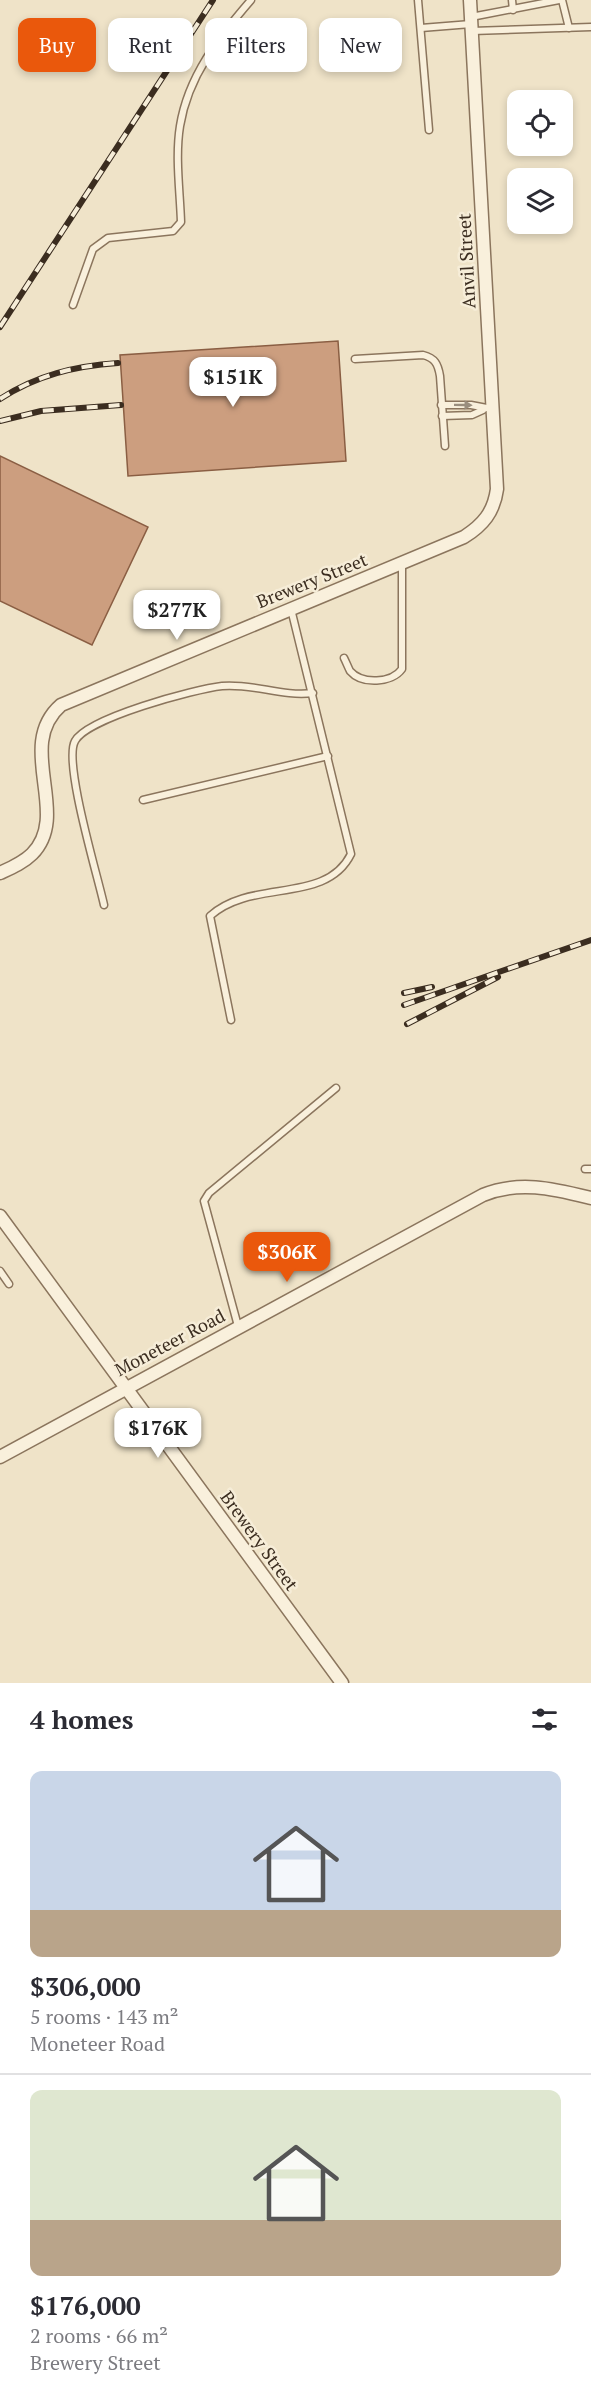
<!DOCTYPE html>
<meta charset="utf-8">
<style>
:root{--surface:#fff;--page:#f7f7f7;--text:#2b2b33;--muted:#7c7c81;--line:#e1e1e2;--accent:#ea580c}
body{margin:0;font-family:"PT Serif",serif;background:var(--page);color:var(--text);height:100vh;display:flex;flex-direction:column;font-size:22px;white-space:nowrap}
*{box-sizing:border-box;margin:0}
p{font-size:20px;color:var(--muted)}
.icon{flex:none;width:33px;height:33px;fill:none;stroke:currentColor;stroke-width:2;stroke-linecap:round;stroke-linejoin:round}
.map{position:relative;height:1683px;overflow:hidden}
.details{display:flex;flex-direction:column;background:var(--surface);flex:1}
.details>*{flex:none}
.guide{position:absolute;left:18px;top:18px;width:555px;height:54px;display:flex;gap:12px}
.controls{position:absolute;left:507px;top:90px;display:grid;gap:12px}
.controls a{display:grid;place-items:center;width:66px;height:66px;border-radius:12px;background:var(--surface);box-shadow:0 3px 9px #0003;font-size:30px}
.price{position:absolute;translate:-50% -51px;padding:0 14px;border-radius:12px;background:#fff;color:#222;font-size:20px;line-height:39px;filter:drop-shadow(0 2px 3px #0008)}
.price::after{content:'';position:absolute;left:50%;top:36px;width:18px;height:14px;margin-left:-9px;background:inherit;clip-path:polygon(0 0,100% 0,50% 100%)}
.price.selected{background:var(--accent);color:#fff}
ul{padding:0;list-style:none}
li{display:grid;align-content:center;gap:12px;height:318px;padding:0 30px}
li+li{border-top:2px solid var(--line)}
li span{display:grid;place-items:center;height:186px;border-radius:12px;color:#555}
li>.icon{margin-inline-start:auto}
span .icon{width:108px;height:108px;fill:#fffc;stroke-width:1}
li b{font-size:26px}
h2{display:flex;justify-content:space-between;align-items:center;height:72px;padding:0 30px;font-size:26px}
.tag{padding:0 21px;border-radius:12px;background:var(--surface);box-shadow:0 3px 9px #0003;font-size:21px;line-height:54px}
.tag.selected{background:var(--accent);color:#fff}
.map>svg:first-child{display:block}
.building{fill:#cc9e7f;stroke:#8a5e43;stroke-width:1.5}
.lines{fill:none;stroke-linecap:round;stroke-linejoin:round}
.service-casing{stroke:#8b755d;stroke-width:9}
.minor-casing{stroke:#8b755d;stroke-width:15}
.service{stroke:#f9f0dc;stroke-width:6}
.minor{stroke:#f9f0dc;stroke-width:12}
.rail-casing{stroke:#3b2d20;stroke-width:6}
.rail{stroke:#f6edd8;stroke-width:4;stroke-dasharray:11;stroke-linecap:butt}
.oneway{fill:#9a8e7e}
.labels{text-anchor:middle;stroke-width:5;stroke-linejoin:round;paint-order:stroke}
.street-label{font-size:18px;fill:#3b2d20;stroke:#f6edd8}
</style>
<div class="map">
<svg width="591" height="1683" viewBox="0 0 591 1683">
<rect width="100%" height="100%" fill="#efe3c8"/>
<g class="building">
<polygon points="338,341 346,461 128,476 120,355"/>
<polygon points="0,456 148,527 92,645 0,601"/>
</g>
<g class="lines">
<g class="service-casing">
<g id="service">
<polyline points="418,0 429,130"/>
<polyline points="512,0 513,10"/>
<polyline points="562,0 569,28"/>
<polyline points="471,17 559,0"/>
<polyline points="421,28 471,24"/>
<polyline points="472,31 591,27"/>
<path d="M 73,305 L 93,249 L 108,238 L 173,231 L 181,222 C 180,191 175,157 180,126 C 188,76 219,37 251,0"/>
<path d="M 355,359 L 423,355 C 435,358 438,364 440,376 L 445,446"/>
<polyline points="441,405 471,405 492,409"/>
<polyline points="442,416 472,415 483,410"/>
<path d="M 344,658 C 346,662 348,667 350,671 C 362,685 392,683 402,669 L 402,564"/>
<polyline points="143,800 328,756"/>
<path d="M 104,905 C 98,877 63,762 75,741 C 87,718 195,689 222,686 C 253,683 282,697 313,693"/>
<path d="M 231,1020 L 210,916 C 252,878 326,905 351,854 L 291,609"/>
<polyline points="585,1169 591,1169"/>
<polyline points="0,1271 9,1284"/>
<polyline points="238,1326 204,1201 209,1193 336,1088"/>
</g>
</g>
<g class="minor-casing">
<g id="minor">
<path d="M 0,873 C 11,868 23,863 32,854 C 72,814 14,746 61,705 L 464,537 C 483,525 494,512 497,489 L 470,0"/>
<polyline points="0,1216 342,1683"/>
<path d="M 0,1457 L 483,1195 C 520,1180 554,1189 591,1198"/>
</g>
</g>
<use href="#service" class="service"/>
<use href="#minor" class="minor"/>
<g class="rail-casing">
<g id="rail">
<polyline points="0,327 213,0"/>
<path d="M 0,399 C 37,375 75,366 118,363"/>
<polyline points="0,421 41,411 121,405"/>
<polyline points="404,993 432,987"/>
<polyline points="404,1005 591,940"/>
<polyline points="407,1024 498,977"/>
</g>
</g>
<use href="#rail" class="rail"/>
</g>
<defs><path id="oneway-solid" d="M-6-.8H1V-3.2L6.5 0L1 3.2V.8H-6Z" transform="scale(1.5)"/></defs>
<use class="oneway" href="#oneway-solid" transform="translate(463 405) rotate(1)"/>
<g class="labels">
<g class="street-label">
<text transform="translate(467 261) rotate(-93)" y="6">Anvil Street</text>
<text transform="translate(312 581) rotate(-22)" y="6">Brewery Street</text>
<text transform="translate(170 1343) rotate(-28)" y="6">Moneteer Road</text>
<text transform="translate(259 1541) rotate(54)" y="6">Brewery Street</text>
</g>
</g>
</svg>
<div class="controls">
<a><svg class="icon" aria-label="locate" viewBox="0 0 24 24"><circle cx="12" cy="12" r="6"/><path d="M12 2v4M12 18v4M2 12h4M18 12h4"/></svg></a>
<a><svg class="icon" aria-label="layers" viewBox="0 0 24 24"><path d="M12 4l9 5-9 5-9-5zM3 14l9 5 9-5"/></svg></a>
</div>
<b class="price" style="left:233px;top:408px">$151K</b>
<b class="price" style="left:177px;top:641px">$277K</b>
<b class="price selected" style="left:287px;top:1283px">$306K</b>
<b class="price" style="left:158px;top:1459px">$176K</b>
<div class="guide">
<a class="tag selected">Buy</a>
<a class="tag">Rent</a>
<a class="tag">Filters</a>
<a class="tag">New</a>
</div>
</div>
<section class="details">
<h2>4 homes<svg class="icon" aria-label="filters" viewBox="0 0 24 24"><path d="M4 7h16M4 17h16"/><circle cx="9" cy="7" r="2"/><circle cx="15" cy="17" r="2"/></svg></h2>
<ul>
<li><span style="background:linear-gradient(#c9d6e8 75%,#b9a48a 0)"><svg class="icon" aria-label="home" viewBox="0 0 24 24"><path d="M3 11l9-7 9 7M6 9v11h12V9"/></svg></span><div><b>$306,000</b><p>5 rooms · 143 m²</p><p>Moneteer Road</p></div></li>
<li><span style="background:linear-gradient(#dfe7d0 70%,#b9a48a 0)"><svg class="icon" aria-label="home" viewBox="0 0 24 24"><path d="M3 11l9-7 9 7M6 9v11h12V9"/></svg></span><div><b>$176,000</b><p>2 rooms · 66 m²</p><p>Brewery Street</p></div></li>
</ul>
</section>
